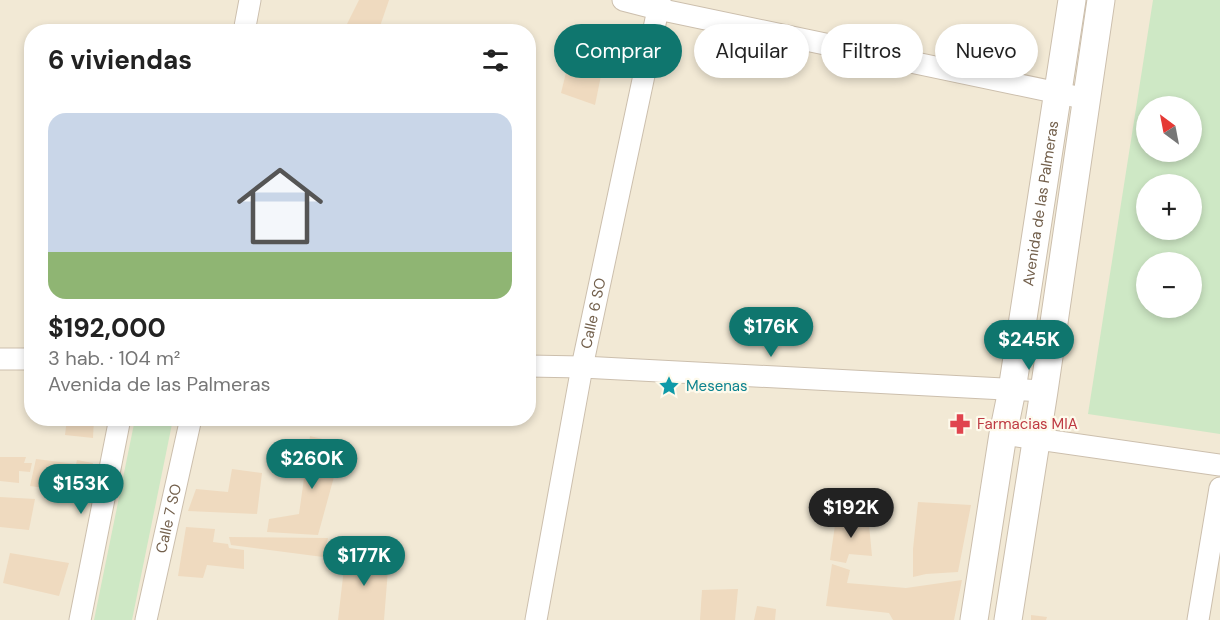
<!DOCTYPE html>
<html lang="es">
<meta charset="utf-8">
<style>
:root{--surface:#fff;--page:#f6f6f6;--text:#222;--muted:#767676;--line:#e0e0e0;--accent:#0f766e}
body{margin:0;font-family:"DM Sans",sans-serif;background:var(--page);color:var(--text);height:100vh;display:flex;flex-direction:column;font-size:22px;white-space:nowrap}
*{box-sizing:border-box;margin:0}
p{font-size:20px;color:var(--muted)}
.icon{flex:none;width:33px;height:33px;fill:none;stroke:currentColor;stroke-width:2;stroke-linecap:round;stroke-linejoin:round}
.map{position:relative;flex:1;overflow:hidden}
.panel{position:absolute;left:24px;top:24px;width:512px;height:402px;display:flex;flex-direction:column;background:var(--surface);border-radius:24px;box-shadow:0 3px 9px #0003}
.panel>*{flex:none}
.banner{position:absolute;left:554px;top:24px;width:570px;height:54px;display:flex;gap:12px}
.needle{width:39px;rotate:328deg}
.fabs{position:absolute;left:1136px;top:96px;display:grid;gap:12px}
.fabs a{display:grid;place-items:center;width:66px;height:66px;border-radius:50%;background:var(--surface);box-shadow:0 3px 9px #0003;font-size:30px}
.price{position:absolute;translate:-50% -51px;padding:0 14px;border-radius:21px;background:var(--accent);color:#fff;font-size:20px;line-height:39px;filter:drop-shadow(0 2px 3px #0008)}
.price::after{content:'';position:absolute;left:50%;top:36px;width:18px;height:14px;margin-left:-9px;background:inherit;clip-path:polygon(0 0,100% 0,50% 100%)}
.price.on{background:#222;color:#fff}
ul{padding:0;list-style:none}
li{display:grid;align-content:center;gap:12px;height:318px;padding:0 24px}
li+li{border-top:2px solid var(--line)}
li span{display:grid;place-items:center;height:186px;border-radius:18px;color:#555}
li>.icon{margin-inline-start:auto}
span .icon{width:108px;height:108px;fill:#fffc;stroke-width:1}
li b{font-size:26px}
h2{display:flex;justify-content:space-between;align-items:center;height:72px;padding:0 24px;font-size:26px}
.tag{padding:0 21px;border-radius:27px;background:var(--surface);box-shadow:0 3px 9px #0003;font-size:21px;line-height:54px}
.tag.on{background:var(--accent);color:#fff}
.map>svg:first-child{display:block}
.residential{fill:#f2e9d5;fill-rule:evenodd}
.green{fill:#cee8c5;fill-rule:evenodd}
.building{fill:#efdabf}
.lines{fill:none;stroke-linecap:round;stroke-linejoin:round}
.minor-casing{stroke:#ccbfad;stroke-width:23}
.tertiary-casing{stroke:#ccbfad;stroke-width:29}
.minor{stroke:#fff;stroke-width:21}
.tertiary{stroke:#fff;stroke-width:27}
.labels{text-anchor:middle;stroke-width:4.5;stroke-linejoin:round;paint-order:stroke}
.street-label{font-size:15px;fill:#73604c;stroke:#fefaec}
.culture-label{font-size:15px;fill:#0d838f;stroke:#fefaec;text-anchor:start}
.health-label{font-size:15px;fill:#be3a42;stroke:#fefaec;text-anchor:start}
</style>
<div class="map">
<svg width="1220" height="620" viewBox="0 0 1220 620">
<rect width="100%" height="100%" fill="#fbf6e6"/>
<path class="residential" d="M 0,0 L 1220,0 L 1220,620 L 0,620 ZM 32,32 L 528,32 L 528,418 L 32,418 ZM 1146,106 L 1191,106 L 1191,152 L 1146,152 ZM 1146,184 L 1191,184 L 1191,230 L 1146,230 ZM 1146,262 L 1191,262 L 1191,308 L 1146,308 Z"/>
<g class="green">
<path d="M 1153,0 L 1220,0 L 1220,434 L 1088,414 ZM 1146,106 L 1191,106 L 1191,152 L 1146,152 ZM 1146,184 L 1191,184 L 1191,230 L 1146,230 ZM 1146,262 L 1191,262 L 1191,308 L 1146,308 Z"/>
<polygon points="135,419 173,419 132,620 94,620"/>
</g>
<g class="building">
<polygon points="359,0 389,0 378,32 343,32"/>
<polygon points="572,48 606,51 595,105 561,93"/>
<polygon points="67,418 94,418 93,438 65,435"/>
<polygon points="310,436 343,444 318,535 267,532 269,519 299,514"/>
<polygon points="0,457 26,457 24,463 32,463 30,472 19,471 19,483 0,481"/>
<polygon points="36,459 76,464 77,460 93,463 84,504 64,500 66,491 30,486"/>
<polygon points="232,469 262,473 257,514 188,511 196,489 228,492"/>
<polygon points="0,497 35,499 29,530 0,527"/>
<polygon points="918,502 971,505 958,572 926,574 913,577 913,549"/>
<polygon points="858,514 868,514 872,556 849,554 846,563 830,560 836,518 855,521"/>
<polygon points="186,527 215,529 213,542 228,544 229,548 244,550 244,569 207,565 203,578 178,576"/>
<polygon points="229,537 328,538 323,557 231,545"/>
<polygon points="346,551 389,557 384,620 338,620"/>
<polygon points="10,553 69,563 59,596 3,583"/>
<polygon points="832,564 850,570 847,583 906,588 962,580 954,620 893,620 889,613 826,606"/>
<polygon points="738,589 735,620 700,620 702,590"/>
<polygon points="757,606 776,609 775,620 754,620"/>
<polygon points="1031,615 1047,617 1046,620 1031,620"/>
</g>
<g class="lines">
<g class="minor-casing">
<g id="minor">
<polyline points="623,0 658,9 1087,99"/>
<polyline points="244,32 250,0"/>
<polyline points="0,359 32,359"/>
<polyline points="528,366 582,367 1044,391"/>
<polyline points="1003,434 1220,465"/>
<polyline points="80,620 120,418"/>
<path id="s1" d="M 146,620 L 191,418"/>
<path id="s2" d="M 536,620 L 582,367 L 660,0"/>
<polyline points="1198,620 1220,488"/>
</g>
</g>
<g class="tertiary-casing">
<g id="tertiary">
<path id="s3" d="M 974,620 L 1003,434 L 1012,390 L 1072,0"/>
<polyline points="1008,620 1044,391 1101,0"/>
</g>
</g>
<use href="#minor" class="minor"/>
<use href="#tertiary" class="tertiary"/>
</g>
<defs>
<g id="sight-bare" transform="scale(1.62)"><path d="M0-6L1.8-2.2L6-1.7L2.9 1.2L3.7 5.4L0 3.3L-3.7 5.4L-2.9 1.2L-6-1.7L-1.8-2.2Z" fill="#0f9aa8" stroke="#fefaec" stroke-width="2.5" paint-order="stroke"/></g>
<g id="pharmacy-bare" transform="scale(1.62)"><path d="M-2-6h4v4h4v4h-4v4h-4v-4h-4v-4h4Z" fill="#e0444e" stroke="#fefaec" stroke-width="2.5" paint-order="stroke"/></g>
</defs>
<g fill-rule="evenodd">
<use href="#sight-bare" x="669" y="386"/>
<use href="#pharmacy-bare" x="960" y="424"/>
</g>
<g class="labels">
<g class="street-label">
<text dy="5" stroke="none"><textPath href="#s3" startOffset="422">Avenida de las Palmeras</textPath></text>
<text dy="5" stroke="none"><textPath href="#s2" startOffset="312">Calle 6 SO</textPath></text>
<text dy="5" stroke="none"><textPath href="#s1" startOffset="104">Calle 7 SO</textPath></text>
</g>
<g class="culture-label">
<text x="686" y="391">Mesenas</text>
</g>
<g class="health-label">
<text x="977" y="429">Farmacias MIA</text>
</g>
</g>
</svg>
<div class="fabs">
<a><svg class="needle" viewBox="-14 -14 28 28"><path d="M0-13l5 13h-10z" fill="#e53935"/><path d="M0 13l5-13h-10z" fill="#767676"/></svg></a>
<a>+</a>
<a>−</a>
</div>
<b class="price" style="left:771px;top:358px">$176K</b>
<b class="price" style="left:1029px;top:371px">$245K</b>
<b class="price" style="left:312px;top:490px">$260K</b>
<b class="price" style="left:81px;top:515px">$153K</b>
<b class="price on" style="left:851px;top:539px">$192K</b>
<b class="price" style="left:364px;top:587px">$177K</b>
<div class="banner">
<a class="tag on">Comprar</a>
<a class="tag">Alquilar</a>
<a class="tag">Filtros</a>
<a class="tag">Nuevo</a>
</div>
<section class="panel">
<h2>6 viviendas<svg class="icon" aria-label="filters" viewBox="0 0 24 24"><path d="M4 7h16M4 17h16"/><circle cx="9" cy="7" r="2"/><circle cx="15" cy="17" r="2"/></svg></h2>
<ul>
<li><span style="background:linear-gradient(#c9d6e8 75%,#8fb573 0)"><svg class="icon" aria-label="home" viewBox="0 0 24 24"><path d="M3 11l9-7 9 7M6 9v11h12V9"/></svg></span><div><b>$192,000</b><p>3 hab. · 104 m²</p><p>Avenida de las Palmeras</p></div></li>
</ul>
</section>
</div>
